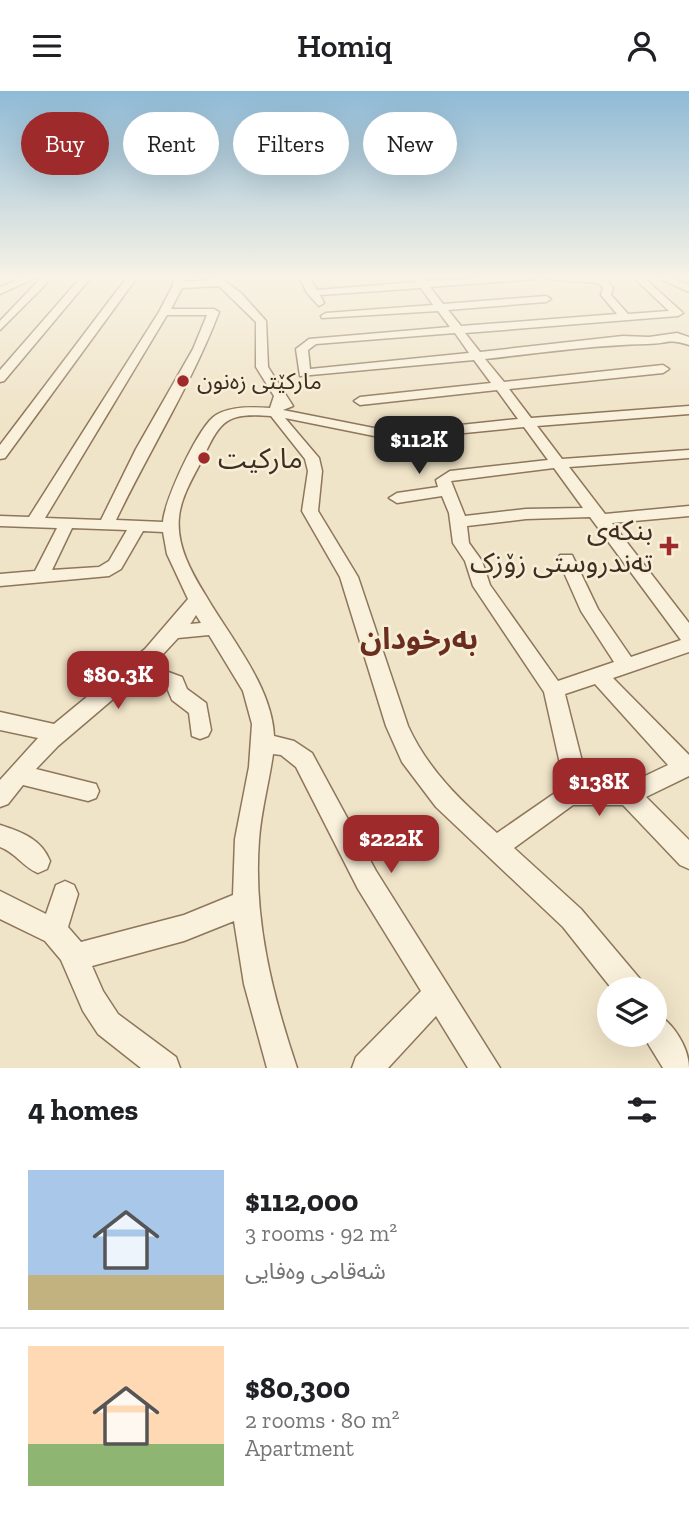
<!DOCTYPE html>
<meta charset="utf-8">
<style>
:root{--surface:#fff;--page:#f6f6f6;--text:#202124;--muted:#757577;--line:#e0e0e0;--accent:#9e2a2b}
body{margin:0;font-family:"Zilla Slab","Noto Sans Arabic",serif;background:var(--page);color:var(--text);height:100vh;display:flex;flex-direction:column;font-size:26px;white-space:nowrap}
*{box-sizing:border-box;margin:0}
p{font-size:23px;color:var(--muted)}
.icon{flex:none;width:38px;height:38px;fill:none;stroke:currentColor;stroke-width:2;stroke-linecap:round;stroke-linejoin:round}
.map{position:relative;height:977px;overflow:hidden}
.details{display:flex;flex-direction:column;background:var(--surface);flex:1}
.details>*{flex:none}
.top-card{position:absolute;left:21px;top:21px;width:648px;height:63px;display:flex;gap:14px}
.controls{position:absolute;left:597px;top:886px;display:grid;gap:14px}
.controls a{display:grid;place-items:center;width:70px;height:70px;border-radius:50%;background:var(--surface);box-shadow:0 7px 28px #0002;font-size:35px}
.price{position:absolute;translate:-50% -60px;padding:0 16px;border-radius:14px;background:var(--accent);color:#fff;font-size:23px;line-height:46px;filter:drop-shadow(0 2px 4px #0008)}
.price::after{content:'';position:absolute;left:50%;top:42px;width:21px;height:16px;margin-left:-10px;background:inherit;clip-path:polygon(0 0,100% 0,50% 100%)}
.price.on{background:#222;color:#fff}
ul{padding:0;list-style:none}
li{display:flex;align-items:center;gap:21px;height:175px;padding:0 28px}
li+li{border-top:2px solid var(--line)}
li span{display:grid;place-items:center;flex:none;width:196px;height:140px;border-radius:0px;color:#555}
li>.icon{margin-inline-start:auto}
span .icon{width:84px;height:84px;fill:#fffc;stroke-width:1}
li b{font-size:30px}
h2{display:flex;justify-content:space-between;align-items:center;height:84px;padding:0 28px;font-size:30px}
.tag{padding:0 24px;border-radius:32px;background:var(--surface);box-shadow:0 7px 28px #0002;font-size:24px;line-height:63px}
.tag.on{background:var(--accent);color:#fff}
header{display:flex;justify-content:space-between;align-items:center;height:91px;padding:0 28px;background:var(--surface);font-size:32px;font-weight:600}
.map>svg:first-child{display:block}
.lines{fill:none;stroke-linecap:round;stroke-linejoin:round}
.minor-casing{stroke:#8d765c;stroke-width:3}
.minor{fill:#faf1dc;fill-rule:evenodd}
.poi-dot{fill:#9e2a2b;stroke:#f7eed8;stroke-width:2.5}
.labels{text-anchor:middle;stroke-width:5;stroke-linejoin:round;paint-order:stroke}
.far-poi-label{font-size:23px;fill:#3d2e20;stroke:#f7eed8;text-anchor:start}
.poi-label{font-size:28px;fill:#3d2e20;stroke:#f7eed8;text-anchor:start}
.neighbourhood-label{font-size:30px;font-weight:bold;fill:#6b2e1e;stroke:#f7eed8}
</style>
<header><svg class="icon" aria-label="menu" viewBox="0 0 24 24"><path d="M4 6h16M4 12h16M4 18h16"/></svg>Homiq<svg class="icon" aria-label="person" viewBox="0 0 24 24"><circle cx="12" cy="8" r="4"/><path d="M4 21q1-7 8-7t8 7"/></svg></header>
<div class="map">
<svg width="689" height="977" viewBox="0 0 689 977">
<rect width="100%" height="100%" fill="#f0e4c8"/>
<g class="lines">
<g class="minor-casing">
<g id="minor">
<polygon points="27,185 39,185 0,203 0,196"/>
<polygon points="39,185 49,185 46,193 0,239 0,230 38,190"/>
<polygon points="82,185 92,185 4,290 0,291 0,279"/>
<polygon points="128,185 138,185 5,367 0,368 0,354"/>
<path d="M 173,185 L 183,185 L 183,191 L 212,189 L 207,185 L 218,185 L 241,202 L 266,230 L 268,276 L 293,315 L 283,319 L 394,341 L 518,328 L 497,299 L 360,314 L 354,310 L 360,306 L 491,292 L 474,269 L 300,285 L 296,258 L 309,248 L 450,236 L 438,220 L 322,227 L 321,225 L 326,222 L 433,214 L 421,197 L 320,204 L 324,212 L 319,215 L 307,202 L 299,185 L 309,185 L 317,199 L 417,191 L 412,185 L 422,185 L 426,190 L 542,185 L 537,188 L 430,196 L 443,213 L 546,205 L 551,208 L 546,211 L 448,219 L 461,235 L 617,223 L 601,204 L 603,197 L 599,192 L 549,188 L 544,185 L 605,187 L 613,197 L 611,204 L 628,223 L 669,220 L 632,185 L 642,185 L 683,222 L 678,225 L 465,242 L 480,261 L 623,245 L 649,246 L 677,242 L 689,246 L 689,254 C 668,247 668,253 647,253 C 594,254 539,262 485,268 L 504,291 L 663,274 L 669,278 L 663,282 L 509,298 L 531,327 L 689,315 L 689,323 L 537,335 L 562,368 L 689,359 L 689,367 L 569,376 L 605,423 L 689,415 L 689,425 L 612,432 L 689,532 L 689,561 L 613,587 L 689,664 L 689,685 L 646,706 L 689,749 L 689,778 L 680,774 L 623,714 L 573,714 L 514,757 L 581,818 L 640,888 L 644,898 L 612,898 L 563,836 L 436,716 L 402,671 L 386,635 L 340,486 L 302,420 L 308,380 L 305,368 L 271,325 C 227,322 221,328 203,367 C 194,385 181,405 179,426 C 176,455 192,482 206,505 C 229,545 272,595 274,645 L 294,650 L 312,662 L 376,780 L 500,977 L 468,977 L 436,925 L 388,977 L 352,977 L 356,966 L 421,900 L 358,798 L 296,676 L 281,664 L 273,663 C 269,692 261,720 259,749 C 253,827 272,903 297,977 L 267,977 L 244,893 L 234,830 L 184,850 L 92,875 L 103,900 L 118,923 L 176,966 L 180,977 L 141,977 L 98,943 L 83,920 L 61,869 L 45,850 L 0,828 L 0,800 L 46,823 L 56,794 L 65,790 L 74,794 L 78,803 L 68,836 L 81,851 L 184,824 L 233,804 L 235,748 L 249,676 L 252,633 L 243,600 L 209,544 L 178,547 L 152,575 L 182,586 L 187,598 L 206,612 L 211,639 L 208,645 L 200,648 L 192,645 L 189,622 L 172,609 L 167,597 L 139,586 L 58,655 L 36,678 L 96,693 L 99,700 L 96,707 L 88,710 L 23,694 L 8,713 L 0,716 L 0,689 L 38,647 L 0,639 L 0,621 L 54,633 L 145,558 L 188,508 L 167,463 L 163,441 L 143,440 L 121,478 L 109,485 L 0,495 L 0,483 L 35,480 L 57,437 L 0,435 L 0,425 L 29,426 L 159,221 L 173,194 ZM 219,195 L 256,231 L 256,276 L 274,305 L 270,317 C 253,316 232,315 216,324 C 199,334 164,410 163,431 L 116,429 C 149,360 192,292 219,221 L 214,218 L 171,218 L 182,197 ZM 167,224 L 207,224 L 193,258 L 136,358 L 101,429 L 45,427 ZM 455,242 L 469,262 L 310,278 L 308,259 L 316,253 ZM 285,327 L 394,349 L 524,336 L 548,369 L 450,380 L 436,389 L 438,396 L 397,402 L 389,407 L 397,412 L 442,405 L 449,422 L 453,452 L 465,470 L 473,495 L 544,601 L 565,695 L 497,742 C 461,710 428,679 408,635 L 358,486 L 318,420 L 322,380 L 319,367 ZM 554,377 L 583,417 L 526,418 L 465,425 L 451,390 ZM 590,426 L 681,549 L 631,566 L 598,518 L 572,464 L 560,464 L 558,468 L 581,520 L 614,571 L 558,590 L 490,494 L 482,470 L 469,452 L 467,435 L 526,428 ZM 72,437 L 127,439 L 109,470 L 99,476 L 52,479 ZM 196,524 L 201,532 L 190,533 L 191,532 ZM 595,593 L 668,674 L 626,694 L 588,694 L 565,603 Z"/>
<polygon points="654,185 666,185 689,194 689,201"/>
<path d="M 0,734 C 22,741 41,748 50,770 L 47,778 L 38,782 C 23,776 16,762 0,756 Z"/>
<path d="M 654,922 C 673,930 689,957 689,977 L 663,977 L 644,946 L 642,943 L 654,943 Z"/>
</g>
</g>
<use href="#minor" class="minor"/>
</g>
<linearGradient id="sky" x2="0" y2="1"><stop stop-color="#8fbad6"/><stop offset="0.58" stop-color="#f8f3e6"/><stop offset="1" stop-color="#f8f3e6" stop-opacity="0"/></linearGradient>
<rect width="689" height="321" fill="url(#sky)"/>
<g class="poi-dot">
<circle cx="183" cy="290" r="7"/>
<circle cx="204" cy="367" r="7"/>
<path d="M665.5 444.5h7v7h7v7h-7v7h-7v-7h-7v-7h7z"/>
</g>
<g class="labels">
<g class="far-poi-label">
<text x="197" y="298">مارکێتی زەنون</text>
</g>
<g class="poi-label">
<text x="218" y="377">ماركيت</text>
<text x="653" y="449" text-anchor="end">بنکەی<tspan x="653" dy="32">تەندروستی زۆزک</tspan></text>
</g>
<g class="neighbourhood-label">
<text x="419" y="558">بەرخودان</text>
</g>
</g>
</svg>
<div class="controls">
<a><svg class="icon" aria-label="layers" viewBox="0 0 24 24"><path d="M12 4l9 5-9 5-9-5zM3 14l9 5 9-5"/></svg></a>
</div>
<b class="price on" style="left:419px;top:385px">$112K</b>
<b class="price" style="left:118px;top:620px">$80.3K</b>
<b class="price" style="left:599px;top:727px">$138K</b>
<b class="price" style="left:391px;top:784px">$222K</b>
<div class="top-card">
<a class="tag on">Buy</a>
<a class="tag">Rent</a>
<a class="tag">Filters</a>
<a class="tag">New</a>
</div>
</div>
<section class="details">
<h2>4 homes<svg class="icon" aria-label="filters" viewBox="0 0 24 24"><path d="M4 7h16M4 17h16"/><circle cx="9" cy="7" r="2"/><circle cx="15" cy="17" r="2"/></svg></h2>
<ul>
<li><span style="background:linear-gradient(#a9c7e8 75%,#c2b280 0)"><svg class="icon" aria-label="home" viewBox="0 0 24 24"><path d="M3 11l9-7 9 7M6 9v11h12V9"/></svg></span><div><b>$112,000</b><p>3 rooms · 92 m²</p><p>شەقامی وەفایی</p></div></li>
<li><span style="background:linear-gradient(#ffd9b3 70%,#8fb573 0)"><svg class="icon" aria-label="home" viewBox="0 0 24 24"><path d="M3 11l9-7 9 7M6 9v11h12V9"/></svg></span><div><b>$80,300</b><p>2 rooms · 80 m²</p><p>Apartment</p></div></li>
</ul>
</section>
